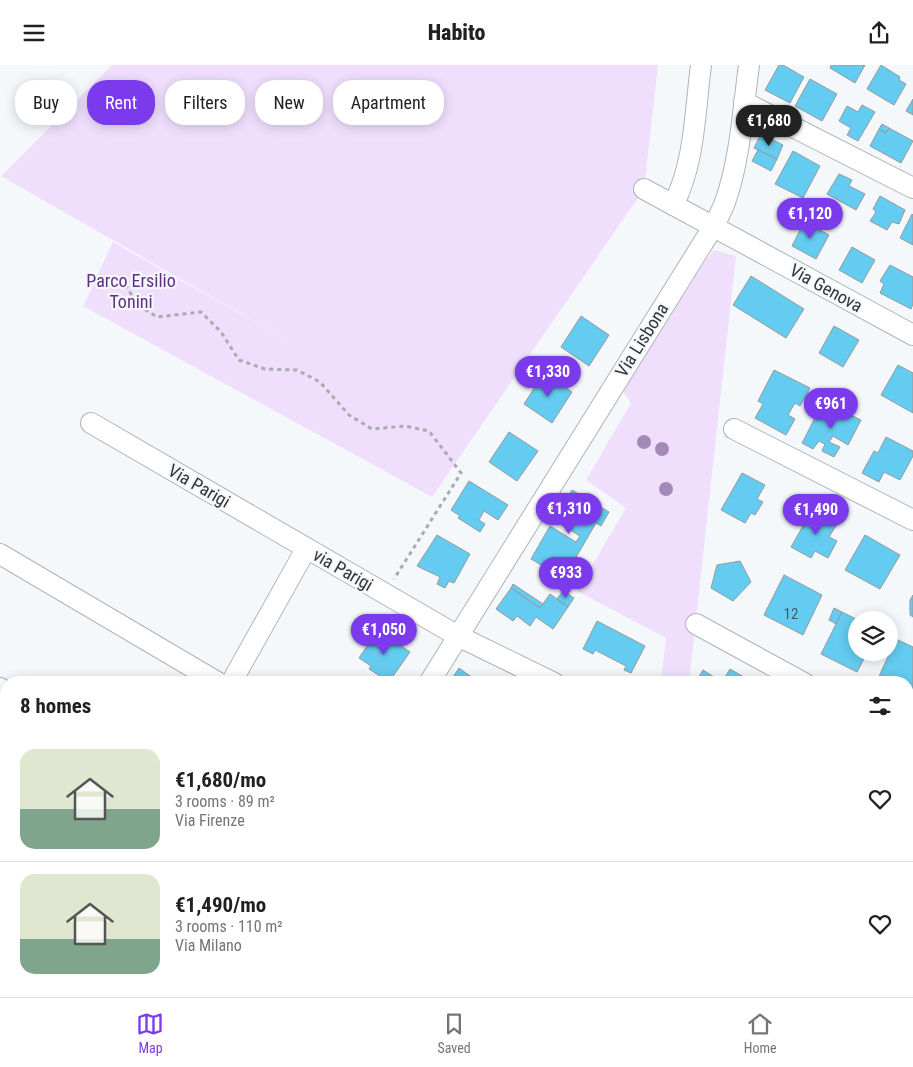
<!DOCTYPE html>
<meta charset="utf-8">
<style>
:root{--surface:#fff;--page:#f6f6f6;--text:#202124;--muted:#757577;--line:#e0e0e0;--accent:#7c3aed}
body{margin:0;font-family:"Roboto Condensed",sans-serif;background:var(--page);color:var(--text);height:100vh;display:flex;flex-direction:column;font-size:19px;white-space:nowrap}
*{box-sizing:border-box;margin:0}
p{font-size:16px;color:var(--muted)}
.icon{flex:none;width:28px;height:28px;fill:none;stroke:currentColor;stroke-width:2;stroke-linecap:round;stroke-linejoin:round}
.map{position:relative;flex:1;overflow:hidden}
.sheet{position:absolute;left:0px;top:611px;width:914px;height:321px;display:flex;flex-direction:column;background:var(--surface);border-radius:20px 20px 0 0;box-shadow:0 2px 12px #0003}
.sheet>*{flex:none}
.top-card{position:absolute;left:15px;top:15px;width:500px;height:45px;display:flex;gap:10px}
.tools{position:absolute;left:848px;top:546px;display:grid;gap:10px}
.tools a{display:grid;place-items:center;width:50px;height:50px;border-radius:50%;background:var(--surface);box-shadow:0 2px 12px #0003;font-size:25px}
.price{position:absolute;translate:-50% -42px;padding:0 11px;border-radius:18px;background:var(--accent);color:#fff;font-size:16px;line-height:32px;filter:drop-shadow(0 1px 2px #0008)}
.price::after{content:'';position:absolute;left:50%;top:30px;width:15px;height:11px;margin-left:-8px;background:inherit;clip-path:polygon(0 0,100% 0,50% 100%)}
.price.selected{background:#222;color:#fff}
ul{padding:0;list-style:none}
li{display:flex;align-items:center;gap:15px;height:125px;padding:0 20px}
li+li{border-top:1px solid var(--line)}
li span{display:grid;place-items:center;flex:none;width:140px;height:100px;border-radius:15px;color:#555}
li>.icon{margin-inline-start:auto}
span .icon{width:60px;height:60px;fill:#fffc;stroke-width:1}
li b{font-size:21px}
h2{display:flex;justify-content:space-between;align-items:center;height:60px;padding:0 20px;font-size:21px}
.chip{padding:0 18px;border-radius:20px;background:var(--surface);box-shadow:0 2px 12px #0003;font-size:18px;line-height:45px}
.chip.selected{background:var(--accent);color:#fff}
header{display:flex;justify-content:space-between;align-items:center;height:65px;padding:0 20px;background:var(--surface);font-size:22px;font-weight:800}
.tab-bar{display:flex;justify-content:space-around;align-items:center;height:70px;border-top:1px solid var(--line);background:var(--surface);font-size:14px;color:var(--muted)}
.tab-bar a{display:grid;justify-items:center;gap:2px}
.tab-bar .selected{color:var(--accent)}
.map>svg:first-child{display:block}
.green{fill:#efdffd}
.building{fill:#64ccf0;stroke:#95999b}
.lines{fill:none;stroke-linecap:round;stroke-linejoin:round}
.minor-casing{stroke:#b0b3b6;stroke-width:22}
.path{stroke:#a9abae;stroke-width:3;stroke-dasharray:4 4;stroke-linecap:butt}
.minor{stroke:#fff;stroke-width:20}
.tree{fill:#a389b8}
.labels{text-anchor:middle;stroke-width:4.5;stroke-linejoin:round;paint-order:stroke}
.number-label{font-size:15px;fill:#3e5963}
.park-label{font-size:18px;fill:#602e81;stroke:#f5f8fb}
.street-label{font-size:18px;fill:#323334;stroke:#f5f8fb}
</style>
<header><svg class="icon" aria-label="menu" viewBox="0 0 24 24"><path d="M4 6h16M4 12h16M4 18h16"/></svg>Habito<svg class="icon" aria-label="share" viewBox="0 0 24 24"><path d="M12 15V3M7 8l5-5 5 5M5 13v7h14v-7"/></svg></header>
<div class="map">
<svg width="913" height="932" viewBox="0 0 913 932">
<rect width="100%" height="100%" fill="#f5f8fb"/>
<g class="green">
<polygon points="112,0 658,0 644,124 432,432 83,241 113,177 296,280 1,111"/>
<polygon points="714,185 736,191 689,617 661,617 666,573 577,526 626,443 586,415 631,338 623,326 704,198"/>
<polygon points="913,723 913,780 908,778 908,734"/>
<polygon points="214,926 400,926 407,932 210,932"/>
</g>
<g class="building">
<polygon points="779,0 783,0 804,12 790,38 765,25"/>
<polygon points="831,0 865,0 855,18 830,3"/>
<polygon points="881,0 900,12 899,15 906,19 894,40 867,24"/>
<polygon points="810,14 837,29 822,56 795,41"/>
<polygon points="913,34 913,50 906,46"/>
<polygon points="862,40 875,47 858,76 847,70 851,63 839,56 847,41 858,47"/>
<polygon points="882,59 889,63 886,68 879,64"/>
<polygon points="889,63 913,76 901,98 870,81 879,64 886,68"/>
<polygon points="761,69 783,80 777,94 754,83"/>
<polygon points="758,85 777,94 771,106 752,96"/>
<polygon points="793,86 820,101 803,133 775,119"/>
<polygon points="839,109 852,115 849,121 865,129 856,145 827,129"/>
<polygon points="880,131 905,145 899,159 892,157 887,165 870,156 876,147 873,144"/>
<polygon points="912,149 913,150 913,180 900,173"/>
<polygon points="804,157 829,170 816,194 792,181"/>
<polygon points="852,182 875,195 862,218 839,205"/>
<polygon points="890,200 913,212 913,239 911,244 880,228 884,219 880,216"/>
<polygon points="751,211 804,244 786,273 733,240"/>
<polygon points="581,251 609,270 589,301 561,282"/>
<polygon points="834,261 859,275 843,302 819,288"/>
<polygon points="898,300 913,308 913,348 881,330"/>
<polygon points="774,305 810,323 800,341 795,338 788,350 795,354 786,370 755,353 763,339 758,336"/>
<polygon points="544,308 572,327 552,358 524,339"/>
<polygon points="829,340 861,355 848,380 833,371 829,377 840,382 834,392 822,386 825,379 819,376 813,384 802,378 818,347 824,351"/>
<polygon points="509,367 538,386 517,416 489,397"/>
<polygon points="886,372 913,386 913,391 900,415 884,407 879,417 862,408 874,386 878,388"/>
<polygon points="742,408 765,420 757,434 763,437 755,450 751,448 745,458 721,445"/>
<polygon points="469,416 508,440 498,455 484,446 479,455 485,459 480,467 458,453 460,451 451,445"/>
<polygon points="572,425 609,447 601,461 596,458 572,499 576,502 568,516 531,494 550,461 576,477 580,471 554,455"/>
<polygon points="830,443 842,449 837,459 825,452"/>
<polygon points="812,445 837,459 829,472 837,476 828,493 815,486 811,493 791,482"/>
<polygon points="437,470 470,489 454,518 449,516 445,523 437,519 440,512 417,501"/>
<polygon points="865,470 900,490 880,524 845,505"/>
<polygon points="740,496 751,517 733,536 711,523 717,500"/>
<polygon points="784,510 822,530 803,570 764,550"/>
<polygon points="513,519 543,539 540,543 511,523"/>
<polygon points="511,523 540,543 550,529 568,542 553,564 536,552 530,561 517,551 513,556 496,544"/>
<polygon points="563,526 574,533 568,542 557,534"/>
<polygon points="913,530 913,552 910,550 910,535"/>
<polygon points="834,543 842,547 836,559 829,555"/>
<polygon points="842,547 858,555 856,555 856,588 867,588 857,607 821,589"/>
<polygon points="597,556 645,581 631,608 624,605 626,601 595,585 593,589 583,584"/>
<polygon points="378,565 410,587 389,617 369,604 371,601 359,593"/>
<polygon points="896,574 913,582 913,623 908,635 908,618 876,618"/>
<polygon points="459,603 480,618 449,618"/>
<polygon points="730,604 749,615 748,618 695,618 703,605 722,617"/>
<polygon points="908,697 913,700 913,705 908,714"/>
<polygon points="908,900 913,903 913,932 885,932 881,930 883,926 908,926"/>
<polygon points="481,926 511,926 507,932 489,932"/>
<polygon points="546,926 555,926 562,932 541,932"/>
<polygon points="695,926 709,926 707,930 710,932 692,932"/>
<polygon points="767,926 821,926 819,932 770,932 765,930"/>
</g>
<g class="lines">
<g class="minor-casing">
<g id="minor">
<polyline points="744,37 913,123"/>
<polyline points="644,124 913,270"/>
<path d="M 673,140 C 695,99 695,45 701,0"/>
<polyline points="91,358 458,571 554,618"/>
<polyline points="734,364 913,455"/>
<polyline points="0,489 219,618"/>
<polyline points="696,559 804,618"/>
<polyline points="231,618 306,484"/>
<path d="M 429,618 L 713,162 C 717,154 722,146 725,137 C 740,96 743,44 749,0"/>
<polyline points="0,623 6,627"/>
<polyline points="908,673 913,676"/>
<polyline points="908,815 913,803"/>
<polyline points="434,926 441,932"/>
<polyline points="609,926 617,932"/>
<polyline points="210,932 214,926"/>
<polyline points="853,932 856,926"/>
</g>
</g>
<g class="path">
<polyline points="121,213 138,240 157,252 201,247 221,267 239,295 265,304 297,305 320,317 349,350 372,364 405,361 429,366 461,408 394,514"/>
<polyline points="400,926 407,932"/>
</g>
<use href="#minor" class="minor"/>
</g>
<g class="tree">
<circle cx="644" cy="377" r="7"/>
<circle cx="662" cy="384" r="7"/>
<circle cx="666" cy="424" r="7"/>
</g>
<g class="labels">
<g class="number-label">
<text x="791" y="554">12</text>
</g>
<g class="park-label">
<text x="131" y="222">Parco Ersilio<tspan x="131" dy="21">Tonini</tspan></text>
</g>
<g class="street-label">
<text transform="translate(826 223) rotate(29)" y="6">Via Genova</text>
<text transform="translate(642 275) rotate(-58)" y="6">Via Lisbona</text>
<text transform="translate(199 421) rotate(30)" y="6">Via Parigi</text>
<text transform="translate(343 505) rotate(30)" y="6">via Parigi</text>
</g>
</g>
</svg>
<div class="tools">
<a><svg class="icon" aria-label="layers" viewBox="0 0 24 24"><path d="M12 4l9 5-9 5-9-5zM3 14l9 5 9-5"/></svg></a>
</div>
<b class="price selected" style="left:769px;top:82px">€1,680</b>
<b class="price" style="left:810px;top:175px">€1,120</b>
<b class="price" style="left:548px;top:333px">€1,330</b>
<b class="price" style="left:831px;top:365px">€961</b>
<b class="price" style="left:569px;top:470px">€1,310</b>
<b class="price" style="left:816px;top:471px">€1,490</b>
<b class="price" style="left:566px;top:534px">€933</b>
<b class="price" style="left:384px;top:591px">€1,050</b>
<div class="top-card">
<a class="chip">Buy</a>
<a class="chip selected">Rent</a>
<a class="chip">Filters</a>
<a class="chip">New</a>
<a class="chip">Apartment</a>
</div>
<section class="sheet">
<h2>8 homes<svg class="icon" aria-label="filters" viewBox="0 0 24 24"><path d="M4 7h16M4 17h16"/><circle cx="9" cy="7" r="2"/><circle cx="15" cy="17" r="2"/></svg></h2>
<ul>
<li><span style="background:linear-gradient(#dfe7d0 60%,#7fa58c 0)"><svg class="icon" aria-label="home" viewBox="0 0 24 24"><path d="M3 11l9-7 9 7M6 9v11h12V9"/></svg></span><div><b>€1,680/mo</b><p>3 rooms · 89 m²</p><p>Via Firenze</p></div><svg class="icon" aria-label="heart" viewBox="0 0 24 24"><path d="M12 20l-8-8c-3-5 5-10 8-4 3-6 11-1 8 4z"/></svg></li>
<li><span style="background:linear-gradient(#dfe7d0 65%,#7fa58c 0)"><svg class="icon" aria-label="home" viewBox="0 0 24 24"><path d="M3 11l9-7 9 7M6 9v11h12V9"/></svg></span><div><b>€1,490/mo</b><p>3 rooms · 110 m²</p><p>Via Milano</p></div><svg class="icon" aria-label="heart" viewBox="0 0 24 24"><path d="M12 20l-8-8c-3-5 5-10 8-4 3-6 11-1 8 4z"/></svg></li>
</ul>
</section>
</div>
<nav class="tab-bar">
<a class="selected"><svg class="icon" aria-label="map" viewBox="0 0 24 24"><path d="M3 6l6-2 6 2 6-2v14l-6 2-6-2-6 2zM9 4v14M15 6v14"/></svg>Map</a>
<a><svg class="icon" aria-label="saved" viewBox="0 0 24 24"><path d="M7 4h10v16l-5-4-5 4z"/></svg>Saved</a>
<a><svg class="icon" aria-label="home" viewBox="0 0 24 24"><path d="M3 11l9-7 9 7M6 9v11h12V9"/></svg>Home</a>
</nav>
